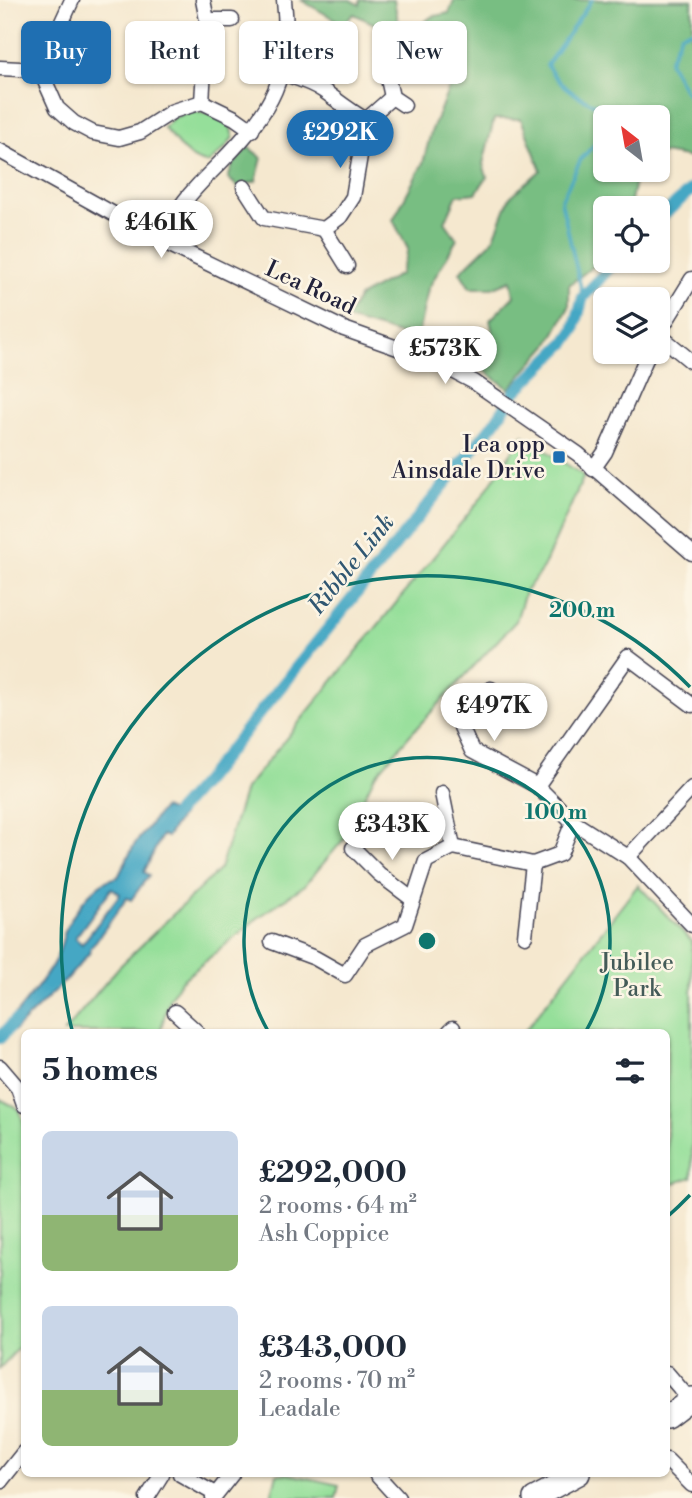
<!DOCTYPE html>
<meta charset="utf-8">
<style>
:root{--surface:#fff;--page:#f6f6f7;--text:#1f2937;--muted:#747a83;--accent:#1f6fb2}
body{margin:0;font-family:"Libre Bodoni",serif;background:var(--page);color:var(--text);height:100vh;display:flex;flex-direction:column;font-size:26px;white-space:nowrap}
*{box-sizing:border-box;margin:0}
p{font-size:23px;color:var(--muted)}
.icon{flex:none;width:38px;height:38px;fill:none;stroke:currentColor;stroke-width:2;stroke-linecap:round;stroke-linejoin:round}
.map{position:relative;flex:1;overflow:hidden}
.details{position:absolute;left:21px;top:1029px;width:649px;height:448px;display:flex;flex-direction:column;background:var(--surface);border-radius:10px;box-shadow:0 2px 5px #0004}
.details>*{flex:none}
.hud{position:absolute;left:21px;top:21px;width:651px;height:63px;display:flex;gap:14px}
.needle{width:46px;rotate:329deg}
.buttons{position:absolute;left:593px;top:105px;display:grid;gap:14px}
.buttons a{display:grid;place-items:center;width:77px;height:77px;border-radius:10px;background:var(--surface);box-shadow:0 2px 5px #0004;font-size:35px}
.price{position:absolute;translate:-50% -60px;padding:0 16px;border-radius:24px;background:#fff;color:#222;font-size:23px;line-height:46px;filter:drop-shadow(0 2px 4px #0008)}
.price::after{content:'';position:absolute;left:50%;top:42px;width:21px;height:16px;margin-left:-10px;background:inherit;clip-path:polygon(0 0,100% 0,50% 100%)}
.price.current{background:var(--accent);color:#fff}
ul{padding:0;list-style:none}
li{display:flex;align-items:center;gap:21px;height:175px;padding:0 21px}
li span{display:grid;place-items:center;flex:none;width:196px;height:140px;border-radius:10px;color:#555}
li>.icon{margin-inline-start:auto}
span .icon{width:84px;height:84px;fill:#fffc;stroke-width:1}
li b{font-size:30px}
h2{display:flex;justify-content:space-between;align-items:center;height:84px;padding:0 21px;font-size:30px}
.tag{padding:0 24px;border-radius:10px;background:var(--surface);box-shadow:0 2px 5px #0004;font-size:24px;line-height:63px}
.tag.current{background:var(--accent);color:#fff}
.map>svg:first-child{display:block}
.green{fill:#95df9a;stroke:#5c806a;stroke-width:2}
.forest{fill:#78be82;stroke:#4d705e;stroke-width:2}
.water{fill:#45a7c4;stroke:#346480;stroke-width:2;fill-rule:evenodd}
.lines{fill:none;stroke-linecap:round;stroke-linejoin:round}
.stream{stroke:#45a7c4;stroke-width:3.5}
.canal{stroke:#45a7c4;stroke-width:12}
.minor-casing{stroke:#424051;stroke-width:17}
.highway-casing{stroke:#424051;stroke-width:24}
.minor{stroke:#fff;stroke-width:14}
.highway{stroke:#fff;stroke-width:21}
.ring{fill:none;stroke:#0f766e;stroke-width:3.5}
.poi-dot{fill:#1f6fb2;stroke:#fcf5e5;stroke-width:2.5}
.labels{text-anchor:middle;stroke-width:5;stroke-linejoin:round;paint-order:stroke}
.street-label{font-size:23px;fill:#22223b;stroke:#fcf5e5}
.poi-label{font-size:23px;fill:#22223b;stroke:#fcf5e5;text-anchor:end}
.park-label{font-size:23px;fill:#445b58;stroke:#fcf5e5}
.water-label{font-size:24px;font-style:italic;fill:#305772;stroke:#fcf5e5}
.centre{fill:#0f766e;stroke:#fcf5e5;stroke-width:3.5}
.ring-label{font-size:21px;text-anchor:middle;font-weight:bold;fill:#0f766e;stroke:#fcf5e5;stroke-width:5;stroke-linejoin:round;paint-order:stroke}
</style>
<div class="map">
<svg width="692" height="1498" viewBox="0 0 692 1498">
<rect width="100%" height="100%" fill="#fcf5e5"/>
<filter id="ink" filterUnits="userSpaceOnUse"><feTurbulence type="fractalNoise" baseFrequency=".0143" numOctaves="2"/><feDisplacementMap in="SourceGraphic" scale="14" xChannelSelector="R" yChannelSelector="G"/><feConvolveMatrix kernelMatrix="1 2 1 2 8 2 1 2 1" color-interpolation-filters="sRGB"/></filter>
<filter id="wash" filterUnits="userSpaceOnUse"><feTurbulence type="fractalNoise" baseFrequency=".00686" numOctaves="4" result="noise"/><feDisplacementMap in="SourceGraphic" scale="28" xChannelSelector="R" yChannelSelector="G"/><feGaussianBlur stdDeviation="1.57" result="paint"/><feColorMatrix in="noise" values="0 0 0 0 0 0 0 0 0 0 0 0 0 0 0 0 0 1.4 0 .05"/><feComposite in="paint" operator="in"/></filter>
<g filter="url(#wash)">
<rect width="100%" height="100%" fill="#f5e8cf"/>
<g class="green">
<path d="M 191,111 L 216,115 L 229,121 L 233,137 L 226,147 L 209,163 C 189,163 176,141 164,128 L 173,118 Z"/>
<polygon points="523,435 584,476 543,568 525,592 516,621 410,735 374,777 344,839 305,885 259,917 180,982 169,1000 160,1032 64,1032 118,968 220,869 245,789 479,501"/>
<polygon points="638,885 692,942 692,1177 667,1186 667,1032 524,1032"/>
<polygon points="0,1099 19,1109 24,1123 24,1342 0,1368"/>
<polygon points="277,1474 289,1474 339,1485 336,1498 271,1498"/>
</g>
<g class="forest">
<polygon points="301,0 350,0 360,5 360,0 394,0 398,21 416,29 431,17 449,13 454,0 692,0 692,158 663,153 658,156 658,117 606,117 606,170 639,170 637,172 630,205 632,208 606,208 605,257 569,285 569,307 549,344 509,389 472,361 495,344 490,320 514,296 511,280 492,288 470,288 460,272 493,240 510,197 541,170 521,119 494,119 483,164 487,177 476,193 457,195 445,222 457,239 428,289 417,339 346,319 359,297 400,274 408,249 393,220 423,163 431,132 451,83 445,64 408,40 354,14 343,24"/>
<polygon points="248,147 262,158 256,181 238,187 228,178 233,165"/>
</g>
<g class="water">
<polygon points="692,183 692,194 673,212 672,207 668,205"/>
<path d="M 163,808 L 181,816 L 167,837 L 162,835 L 144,872 L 149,875 L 131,900 L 127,898 L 90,949 L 91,951 L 68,978 L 14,1031 L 3,1030 C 20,1008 42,985 55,960 C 62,949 62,935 68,924 C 79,905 96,880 118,877 L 134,845 ZM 112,888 L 120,894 L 82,944 L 75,938 Z"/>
</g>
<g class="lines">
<g class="stream">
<path d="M 592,0 L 547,65 C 560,89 583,100 608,110 L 609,117"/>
<polyline points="692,30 681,34 669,61 686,93 692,97"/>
<polyline points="583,297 561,201 581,159 606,132"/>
</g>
<g class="canal">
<polyline points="658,220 692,189"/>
<polyline points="166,824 207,778 495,422 515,392 566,342 574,330 583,297 616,261"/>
<polyline points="0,1038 16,1020"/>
</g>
</g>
</g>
<g filter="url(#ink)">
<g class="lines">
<g class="minor-casing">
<g id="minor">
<polyline points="72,0 40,70 57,108 74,123 93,133 119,138 140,132 173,111 202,102 235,118 252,130"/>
<polyline points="207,20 232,20"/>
<polyline points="0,68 40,70"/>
<polyline points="388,79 392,97 404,105"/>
<polyline points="202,102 207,20 203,0"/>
<polyline points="366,120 392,97"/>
<polyline points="0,151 164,242 344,329 434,361 474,382 578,454 692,553"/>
<path d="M 244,187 L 264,218 L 324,229 L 340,217 L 353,197 L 366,120 C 350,111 338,101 324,91 C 311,82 296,78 282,73"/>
<polyline points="324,229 347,266"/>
<path d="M 164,242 C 168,232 172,221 177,212 C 188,194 205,178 220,163 C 273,109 292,78 284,0"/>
<polyline points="658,334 692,279"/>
<polyline points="658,334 692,362"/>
<polyline points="593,469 605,452 649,352"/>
<polyline points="491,689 461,727 472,751 537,786 573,822 628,857 692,925"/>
<polyline points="537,786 628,657 692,705"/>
<polyline points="442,793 453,847"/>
<polyline points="353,848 379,874 412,899"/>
<polyline points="628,857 692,788"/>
<polyline points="525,936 533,864"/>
<polyline points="272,942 315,958 345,975 365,945 405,925 426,861 453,847 533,864 560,854 573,822"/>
<polyline points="175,1012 197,1032"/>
<polyline points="449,1032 453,1028"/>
<polyline points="0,1067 18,1088 24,1105"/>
<polyline points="667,1373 690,1400"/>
<polyline points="667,1460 692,1485"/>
<polyline points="180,1474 215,1494"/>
<polyline points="376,1474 398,1498"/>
<polyline points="0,1482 24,1452"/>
<polyline points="147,1498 162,1474"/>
<polyline points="213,1498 232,1474"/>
</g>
</g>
<g class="highway-casing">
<g id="highway">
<polyline points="667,1417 692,1398"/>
<polyline points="534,1498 579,1474"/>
</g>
</g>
<use href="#minor" class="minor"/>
<use href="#highway" class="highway"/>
</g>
</g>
<g class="ring">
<path d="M268 1031A183 183 0 1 1 586 1031"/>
<path d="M690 1195A366 366 0 0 1 667 1217M72 1030A366 366 0 0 1 690 687"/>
</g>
<rect class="poi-dot" x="552" y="450" width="14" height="14" rx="3.5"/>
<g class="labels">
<g class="street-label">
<text transform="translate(311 287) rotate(25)" y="8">Lea Road</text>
</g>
<g class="poi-label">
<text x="545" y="452">Lea opp<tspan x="545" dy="26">Ainsdale Drive</tspan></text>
</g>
<g class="park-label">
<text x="637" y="970">Jubilee<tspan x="637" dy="26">Park</tspan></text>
</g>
<g class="water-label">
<text transform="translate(351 564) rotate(-51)" y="8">Ribble Link</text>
</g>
</g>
<circle cx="427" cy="941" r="10" class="centre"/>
<g class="ring-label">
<text x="582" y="617">200 m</text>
<text x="556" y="819">100 m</text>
</g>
</svg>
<div class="buttons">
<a><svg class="needle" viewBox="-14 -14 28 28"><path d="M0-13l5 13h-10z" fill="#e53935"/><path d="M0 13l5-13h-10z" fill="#747a83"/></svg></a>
<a><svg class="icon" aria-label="locate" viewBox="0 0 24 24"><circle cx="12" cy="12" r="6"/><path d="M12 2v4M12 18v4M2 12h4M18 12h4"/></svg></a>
<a><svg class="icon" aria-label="layers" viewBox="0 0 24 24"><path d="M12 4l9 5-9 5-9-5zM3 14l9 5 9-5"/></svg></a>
</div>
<b class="price current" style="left:340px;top:170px">£292K</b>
<b class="price" style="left:161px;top:260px">£461K</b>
<b class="price" style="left:445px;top:386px">£573K</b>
<b class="price" style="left:494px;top:743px">£497K</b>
<b class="price" style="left:392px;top:862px">£343K</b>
<div class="hud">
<a class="tag current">Buy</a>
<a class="tag">Rent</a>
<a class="tag">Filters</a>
<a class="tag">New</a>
</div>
<section class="details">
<h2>5 homes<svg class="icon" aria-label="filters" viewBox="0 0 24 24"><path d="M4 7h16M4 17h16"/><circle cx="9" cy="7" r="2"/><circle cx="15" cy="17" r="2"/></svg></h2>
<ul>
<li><span style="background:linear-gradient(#c9d6e8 60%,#8fb573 0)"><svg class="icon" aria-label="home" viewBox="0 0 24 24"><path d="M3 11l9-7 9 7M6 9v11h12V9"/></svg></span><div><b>£292,000</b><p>2 rooms · 64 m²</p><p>Ash Coppice</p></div></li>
<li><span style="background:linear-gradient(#c9d6e8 60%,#8fb573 0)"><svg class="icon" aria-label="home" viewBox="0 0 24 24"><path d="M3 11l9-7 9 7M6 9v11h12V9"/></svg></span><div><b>£343,000</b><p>2 rooms · 70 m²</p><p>Leadale</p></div></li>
</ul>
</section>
</div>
